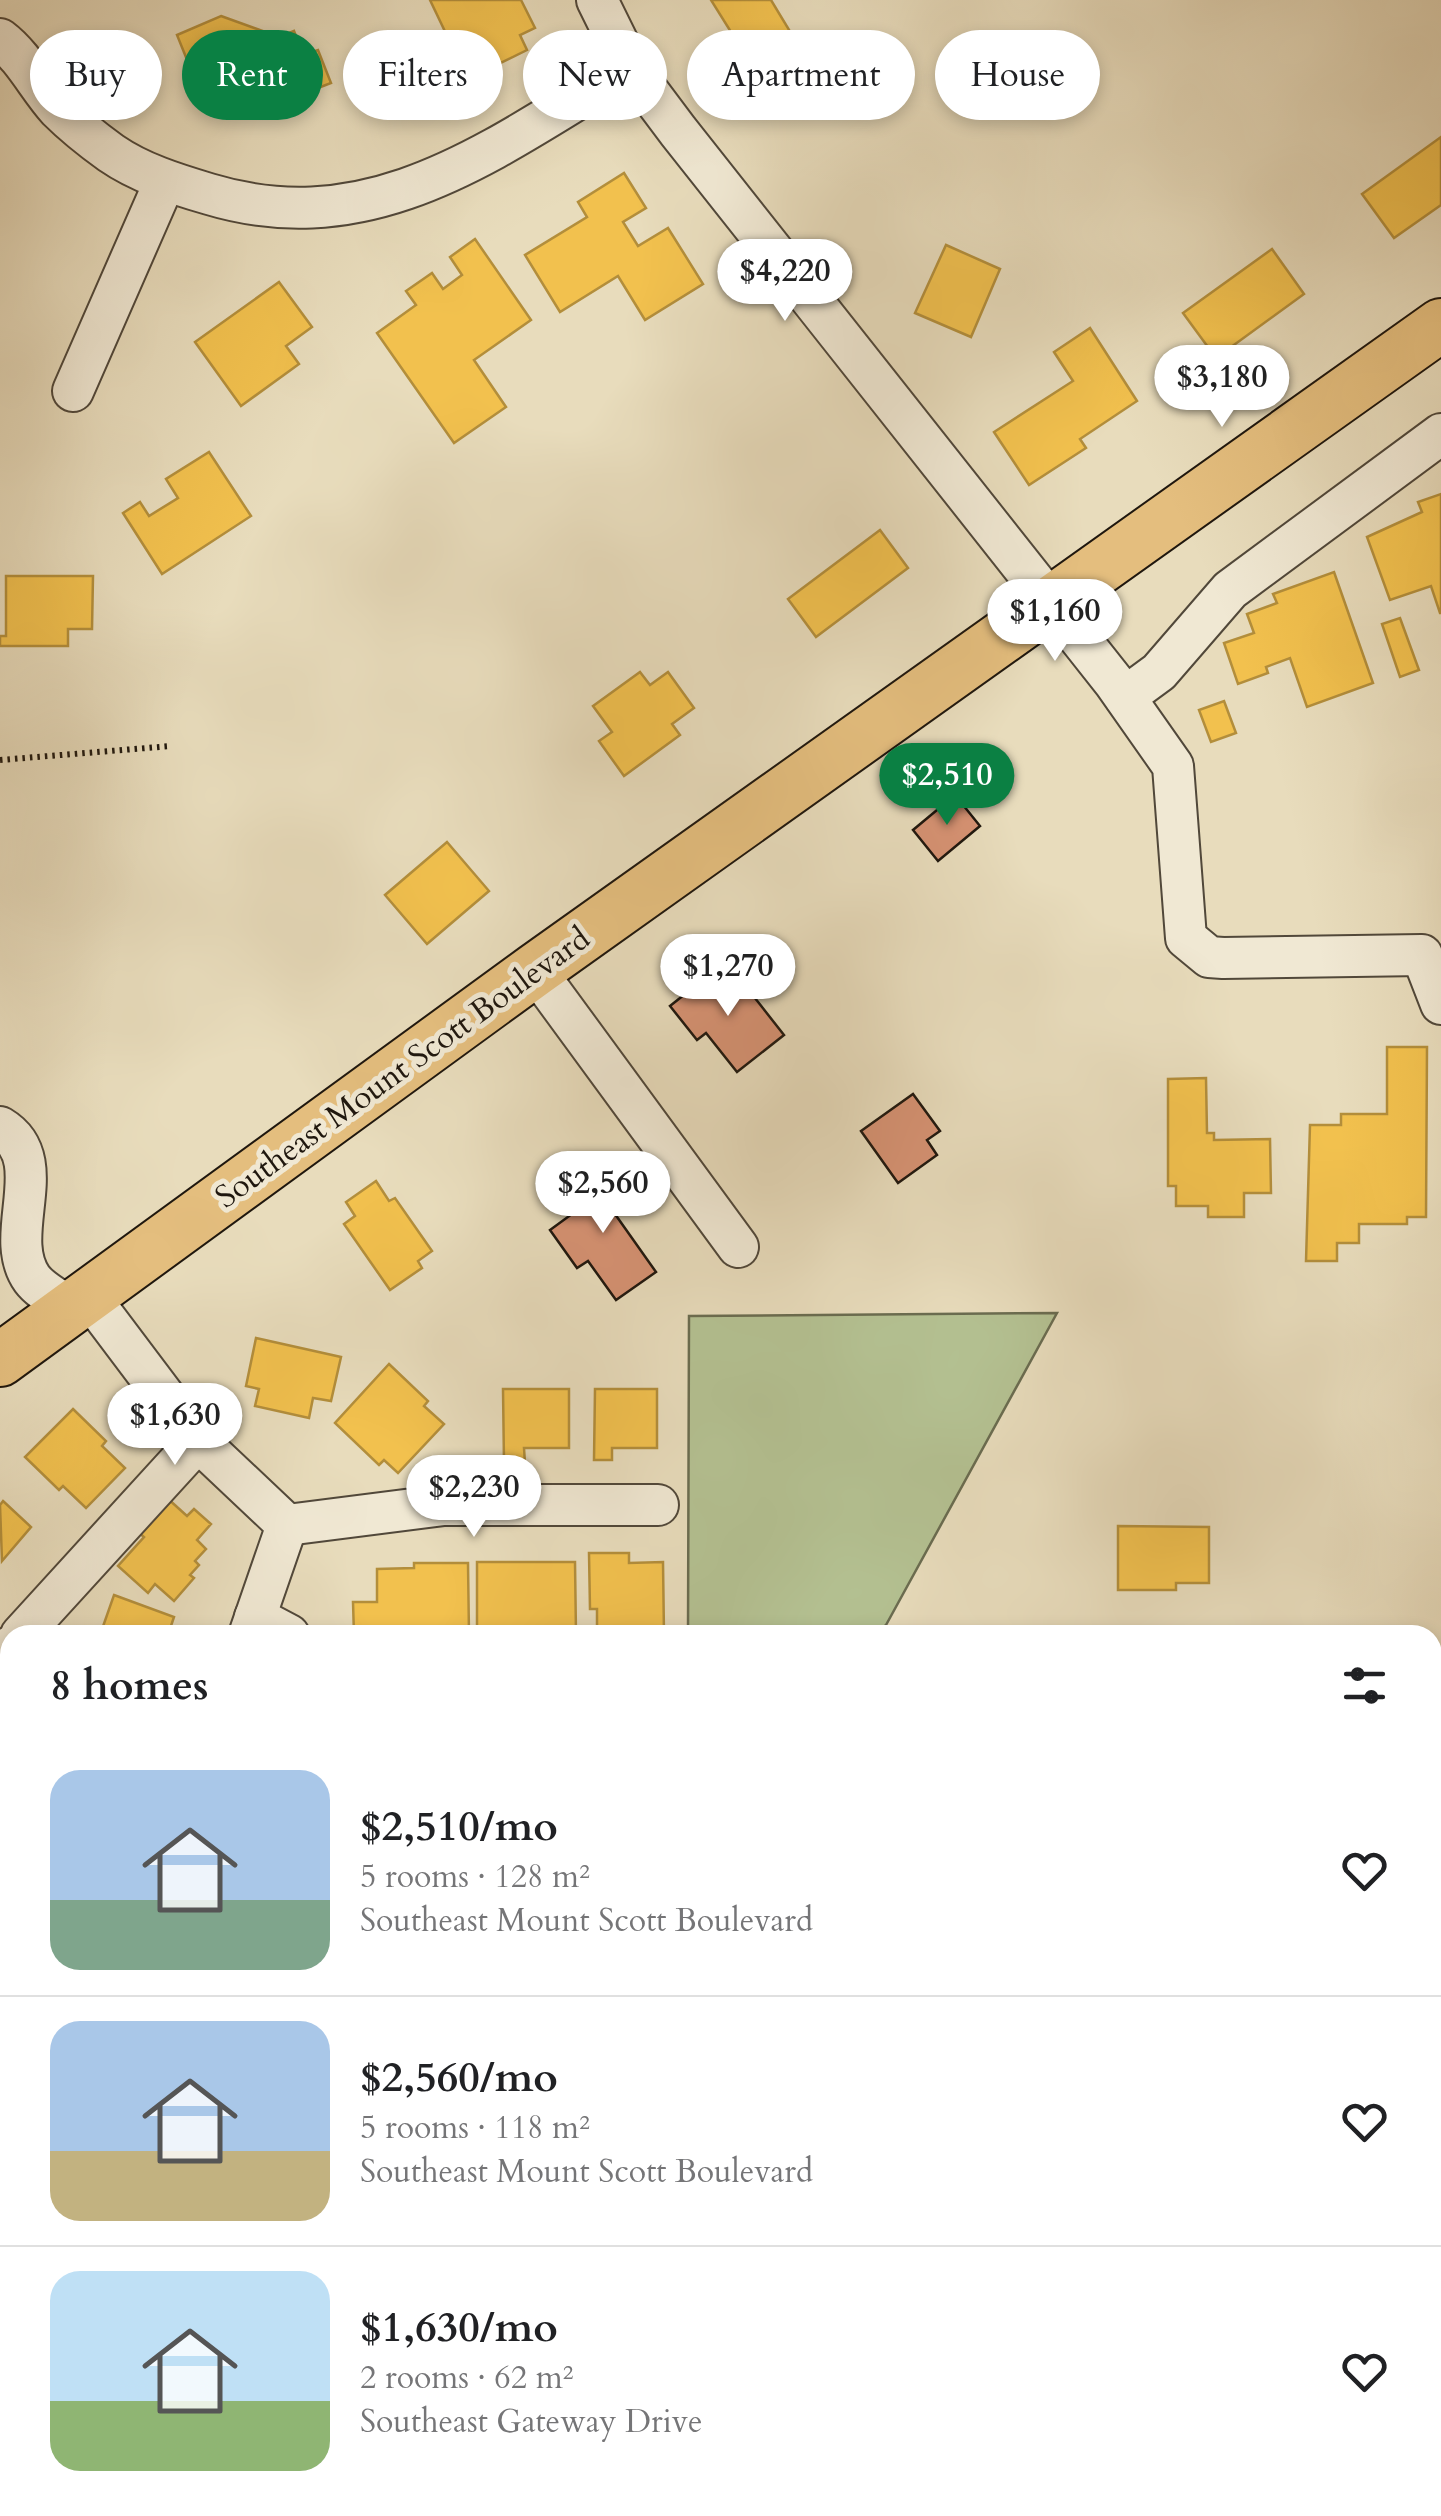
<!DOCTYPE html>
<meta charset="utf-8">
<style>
:root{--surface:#fff;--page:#f6f6f6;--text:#202124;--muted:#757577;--line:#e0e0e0;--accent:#0b8043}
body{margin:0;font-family:Cardo,serif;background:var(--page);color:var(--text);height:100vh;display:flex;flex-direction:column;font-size:38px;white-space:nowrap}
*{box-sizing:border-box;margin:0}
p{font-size:32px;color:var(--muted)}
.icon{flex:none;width:55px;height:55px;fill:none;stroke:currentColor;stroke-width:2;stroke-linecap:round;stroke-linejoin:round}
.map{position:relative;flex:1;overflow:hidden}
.sheet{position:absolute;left:0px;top:1625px;width:1442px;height:892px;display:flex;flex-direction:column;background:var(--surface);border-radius:30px 30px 0 0;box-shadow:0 5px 15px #0003}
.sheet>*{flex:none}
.hud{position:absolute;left:30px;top:30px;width:1382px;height:90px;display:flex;gap:20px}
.price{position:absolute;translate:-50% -85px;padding:0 22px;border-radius:35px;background:#fff;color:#222;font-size:32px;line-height:65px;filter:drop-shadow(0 2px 5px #0008)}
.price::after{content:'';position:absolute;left:50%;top:60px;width:30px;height:22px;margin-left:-15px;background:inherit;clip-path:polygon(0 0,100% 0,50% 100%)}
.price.current{background:var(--accent);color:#fff}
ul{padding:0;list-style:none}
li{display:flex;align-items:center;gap:30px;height:250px;padding:0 50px}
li+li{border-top:2px solid var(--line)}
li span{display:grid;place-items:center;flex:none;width:280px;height:200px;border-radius:30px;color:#555}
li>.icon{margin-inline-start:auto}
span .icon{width:120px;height:120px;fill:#fffc;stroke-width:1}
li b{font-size:42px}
h2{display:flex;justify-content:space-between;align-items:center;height:120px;padding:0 50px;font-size:42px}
.tag{padding:0 35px;border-radius:45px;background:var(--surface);box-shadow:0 5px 15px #0003;font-size:35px;line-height:90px}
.tag.current{background:var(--accent);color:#fff}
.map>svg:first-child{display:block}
.green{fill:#b4c192;stroke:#6a6c50;stroke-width:2.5}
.homes{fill:#f2c14e;stroke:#b38e3b;stroke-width:2.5}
.public{fill:#17a398;stroke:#19796f;stroke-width:2.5}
.building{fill:#d69273;stroke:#1f170e;stroke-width:2.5}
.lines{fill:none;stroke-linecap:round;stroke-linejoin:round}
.minor-casing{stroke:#51483a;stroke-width:44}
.major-casing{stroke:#1f170e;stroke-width:56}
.path{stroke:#1f170e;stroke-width:6;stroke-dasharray:2.5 5;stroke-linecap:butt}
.minor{stroke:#f0e8d3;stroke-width:40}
.major{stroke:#e4be7e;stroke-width:52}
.labels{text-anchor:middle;stroke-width:10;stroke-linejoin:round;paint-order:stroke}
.street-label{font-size:32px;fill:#1f170e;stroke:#f0e8d3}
</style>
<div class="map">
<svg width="1441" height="2516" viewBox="0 0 1441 2516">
<rect width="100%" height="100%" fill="#e8dcbc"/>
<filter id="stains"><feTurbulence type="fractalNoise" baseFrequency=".002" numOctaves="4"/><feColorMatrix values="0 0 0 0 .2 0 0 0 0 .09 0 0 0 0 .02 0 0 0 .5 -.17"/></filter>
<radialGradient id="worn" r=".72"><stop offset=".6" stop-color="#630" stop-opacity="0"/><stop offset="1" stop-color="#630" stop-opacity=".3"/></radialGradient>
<polygon class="green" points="1057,1313 886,1625 874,1635 688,1635 689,1316"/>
<g class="homes">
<polygon points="430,0 521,0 535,28 520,35 527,50 486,70 469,35 451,44"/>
<polygon points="711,0 771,0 794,38 751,64"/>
<polygon points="221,16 279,37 294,31 303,55 318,50 331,83 279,103 282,111 267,116 217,103 218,88 198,87 177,35"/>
<polygon points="1441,137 1441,205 1394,238 1362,194"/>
<polygon points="624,173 646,208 623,222 638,246 668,228 703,284 645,320 618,276 560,312 525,255 587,217 578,202"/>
<polygon points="475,239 531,320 474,360 506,407 454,443 377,333 416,305 406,291 432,273 443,289 462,275 450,257"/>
<polygon points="946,245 1000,269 971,337 915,313"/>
<polygon points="1272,249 1304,294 1216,358 1183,313"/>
<polygon points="279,282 312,327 286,346 299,364 241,406 195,342"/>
<polygon points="1090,328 1137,401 1080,439 1086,448 1029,485 994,432 1073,381 1054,352"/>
<polygon points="209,452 251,516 162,574 123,513 140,502 149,516 178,498 166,479"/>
<polygon points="1441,494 1441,613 1440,613 1431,586 1390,600 1367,537 1422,512 1418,502"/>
<polygon points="880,530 908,568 816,637 788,599"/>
<polygon points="1334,572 1373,683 1307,707 1290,658 1266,667 1268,673 1238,684 1224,643 1254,633 1247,614 1277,603 1273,594"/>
<polygon points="6,576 93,576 92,629 68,629 68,646 0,646 0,636 6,636"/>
<polygon points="1400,618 1419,670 1400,677 1382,624"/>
<polygon points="640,672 650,685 668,672 694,708 672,724 680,735 624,776 599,741 612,732 593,706"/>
<polygon points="1224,701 1236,733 1211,742 1199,710"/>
<polygon points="447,842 489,891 427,944 385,895"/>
<polygon points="1387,1047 1427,1047 1426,1217 1407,1217 1407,1224 1359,1224 1359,1243 1337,1243 1337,1261 1306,1261 1310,1125 1341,1125 1341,1114 1387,1114"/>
<polygon points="1206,1078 1207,1133 1214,1133 1214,1140 1270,1139 1271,1193 1244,1193 1244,1217 1208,1217 1208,1206 1176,1206 1176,1186 1168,1186 1168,1079"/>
<polygon points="376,1181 389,1201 395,1198 432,1251 418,1261 422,1268 390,1290 344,1224 355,1216 346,1202"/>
<polygon points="256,1338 341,1357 331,1401 313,1398 309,1418 255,1406 259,1389 246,1386"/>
<polygon points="389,1364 428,1401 424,1406 444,1424 398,1473 384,1460 379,1465 335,1423"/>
<polygon points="503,1389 569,1389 569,1448 524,1448 525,1463 504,1463"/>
<polygon points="595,1389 657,1389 657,1448 612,1448 612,1460 594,1460"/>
<polygon points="73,1409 106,1441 102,1446 125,1468 86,1508 63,1486 59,1490 25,1457"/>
<polygon points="166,1497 187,1516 194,1509 211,1524 197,1540 206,1549 195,1561 199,1565 190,1575 194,1578 174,1601 155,1584 148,1593 118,1566 144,1537 137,1531"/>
<polygon points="3,1501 31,1527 2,1561 0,1505"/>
<polygon points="1118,1526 1209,1527 1209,1583 1176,1583 1176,1590 1118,1590"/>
<polygon points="589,1553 629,1553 629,1563 663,1562 664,1635 597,1635 597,1609 590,1609"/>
<polygon points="477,1562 575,1562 576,1635 477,1635"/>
<polygon points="414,1563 468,1563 469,1635 354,1635 353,1602 377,1602 377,1569 414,1568"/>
<polygon points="114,1595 174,1617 168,1635 100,1635"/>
<polygon points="1441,1807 1441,1868 1432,1878 1432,1816"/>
<rect x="754" y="2508" width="71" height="8"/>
<polygon points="953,2508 1037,2508 1036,2516 952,2516"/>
</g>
<polygon class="public" points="10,2052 10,2147 0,2153 0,2058"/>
<g class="building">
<polygon points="955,795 980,826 938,861 913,830"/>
<polygon points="714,971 724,984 736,974 784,1035 737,1072 706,1033 697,1040 670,1006"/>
<polygon points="913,1094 940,1131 927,1140 937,1155 898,1183 861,1131"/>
<polygon points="605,1164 627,1195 610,1207 656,1272 616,1300 588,1261 577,1268 550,1230 587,1203 575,1185"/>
</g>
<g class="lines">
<g class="minor-casing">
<g id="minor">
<polyline points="597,0 630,67 678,131 1114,682 1173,766 1186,938 1209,957 1223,958 1422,955 1441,1004"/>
<path d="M 0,39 C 24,57 38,87 58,109 C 74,125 93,140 111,153 C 140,173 175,184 209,194 C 374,244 496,147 630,67"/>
<polyline points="73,391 165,181"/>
<polyline points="1125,697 1159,672 1230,590 1441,434"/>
<polyline points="535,970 738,1247"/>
<path d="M 0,1127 C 55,1160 0,1234 32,1279 C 41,1291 58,1299 70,1308"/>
<polyline points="88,1295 198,1441 287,1525 249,1635"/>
<polyline points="287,1525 444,1505 658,1505"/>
<polyline points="255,1617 289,1635"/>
<polyline points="21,1635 198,1441"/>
<polyline points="0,1692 5,1652 10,1647"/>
<polyline points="1432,1733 1441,1734"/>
<polyline points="0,2493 10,2491"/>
<polyline points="674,2516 674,2508"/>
</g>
</g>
<g class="major-casing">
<polyline id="major" points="0,1360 535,970 1441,325"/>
</g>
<g class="path">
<polyline points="0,760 171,746"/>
<polyline points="0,1849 10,1849"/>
</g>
<use href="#minor" class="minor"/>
<use href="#major" class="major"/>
</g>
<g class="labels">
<g class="street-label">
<text transform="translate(402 1067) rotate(-36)" y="11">Southeast Mount Scott Boulevard</text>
</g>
</g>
<rect width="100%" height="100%" filter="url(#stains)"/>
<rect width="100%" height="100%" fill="url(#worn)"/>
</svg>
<b class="price" style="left:785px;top:324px">$4,220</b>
<b class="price" style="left:1222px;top:430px">$3,180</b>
<b class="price" style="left:1055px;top:664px">$1,160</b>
<b class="price current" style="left:947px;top:828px">$2,510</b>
<b class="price" style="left:728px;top:1019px">$1,270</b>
<b class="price" style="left:603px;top:1236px">$2,560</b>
<b class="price" style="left:175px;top:1468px">$1,630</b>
<b class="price" style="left:474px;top:1540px">$2,230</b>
<div class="hud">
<a class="tag">Buy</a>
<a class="tag current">Rent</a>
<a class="tag">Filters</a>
<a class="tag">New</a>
<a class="tag">Apartment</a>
<a class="tag">House</a>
</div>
<section class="sheet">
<h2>8 homes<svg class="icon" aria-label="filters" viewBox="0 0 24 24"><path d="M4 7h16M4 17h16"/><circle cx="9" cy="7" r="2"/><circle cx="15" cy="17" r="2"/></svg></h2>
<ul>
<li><span style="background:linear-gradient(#a9c7e8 65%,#7fa58c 0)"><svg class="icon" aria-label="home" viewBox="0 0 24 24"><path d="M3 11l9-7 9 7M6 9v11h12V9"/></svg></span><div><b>$2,510/mo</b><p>5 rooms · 128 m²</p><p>Southeast Mount Scott Boulevard</p></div><svg class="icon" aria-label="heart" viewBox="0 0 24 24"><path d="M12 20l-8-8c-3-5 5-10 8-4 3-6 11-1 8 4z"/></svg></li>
<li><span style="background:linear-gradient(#a9c7e8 65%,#c2b280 0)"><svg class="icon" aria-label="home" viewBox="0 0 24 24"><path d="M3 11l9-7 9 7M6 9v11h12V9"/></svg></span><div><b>$2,560/mo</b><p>5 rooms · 118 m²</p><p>Southeast Mount Scott Boulevard</p></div><svg class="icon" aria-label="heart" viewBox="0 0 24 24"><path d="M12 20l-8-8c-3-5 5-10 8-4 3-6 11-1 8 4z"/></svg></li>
<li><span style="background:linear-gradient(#bfe0f5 65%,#8fb573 0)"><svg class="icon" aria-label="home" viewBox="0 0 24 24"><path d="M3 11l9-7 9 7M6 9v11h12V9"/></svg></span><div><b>$1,630/mo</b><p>2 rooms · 62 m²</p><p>Southeast Gateway Drive</p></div><svg class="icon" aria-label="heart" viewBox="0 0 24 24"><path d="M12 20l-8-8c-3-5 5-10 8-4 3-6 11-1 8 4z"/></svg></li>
</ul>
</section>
</div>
